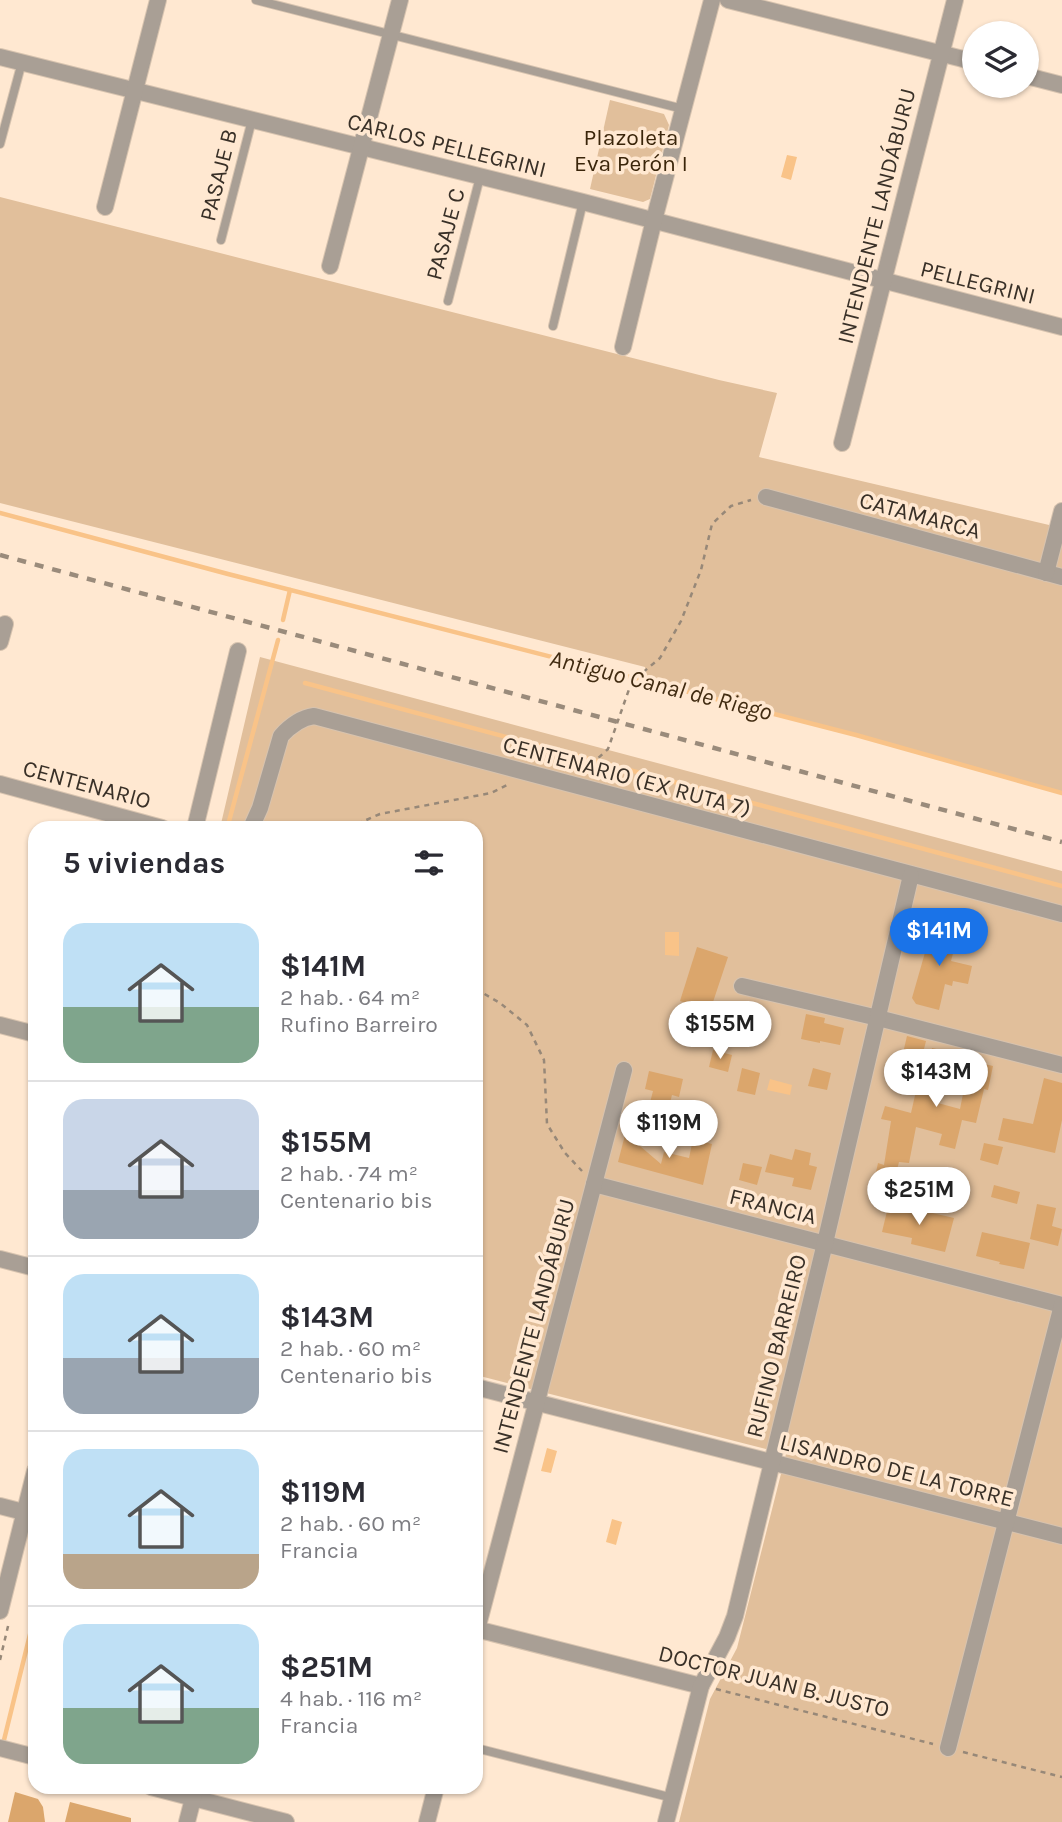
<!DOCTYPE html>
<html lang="es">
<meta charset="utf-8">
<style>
:root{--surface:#fff;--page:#f2f2f3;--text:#2b2b33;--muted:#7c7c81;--line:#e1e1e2;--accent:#1a73e8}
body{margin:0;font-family:Karla,sans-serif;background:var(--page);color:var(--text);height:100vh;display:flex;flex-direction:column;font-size:26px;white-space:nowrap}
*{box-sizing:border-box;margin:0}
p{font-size:23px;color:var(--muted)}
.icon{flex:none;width:38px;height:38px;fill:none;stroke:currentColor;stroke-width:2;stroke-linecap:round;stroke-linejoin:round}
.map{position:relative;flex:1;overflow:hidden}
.sheet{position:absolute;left:28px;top:821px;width:455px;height:973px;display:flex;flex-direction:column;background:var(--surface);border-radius:21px;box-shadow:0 2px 5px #0004}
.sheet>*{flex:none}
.fabs{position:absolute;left:962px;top:21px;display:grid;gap:14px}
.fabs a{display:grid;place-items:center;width:77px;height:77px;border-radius:50%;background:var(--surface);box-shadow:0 2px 5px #0004;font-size:35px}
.price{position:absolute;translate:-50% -60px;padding:0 16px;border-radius:24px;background:#fff;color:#222;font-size:23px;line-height:46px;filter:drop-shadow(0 2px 4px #0008)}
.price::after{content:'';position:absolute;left:50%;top:42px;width:21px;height:16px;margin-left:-10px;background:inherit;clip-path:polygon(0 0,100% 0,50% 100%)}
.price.active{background:var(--accent);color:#fff}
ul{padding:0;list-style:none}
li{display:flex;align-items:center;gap:21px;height:175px;padding:0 35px}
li+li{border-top:2px solid var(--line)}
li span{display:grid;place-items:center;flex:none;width:196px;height:140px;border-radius:21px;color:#555}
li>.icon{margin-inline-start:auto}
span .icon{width:84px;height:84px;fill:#fffc;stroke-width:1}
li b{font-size:30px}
h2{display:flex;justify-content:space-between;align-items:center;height:84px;padding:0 35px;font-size:30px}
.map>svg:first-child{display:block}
.green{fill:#e1bf9b}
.water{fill:#f9c388}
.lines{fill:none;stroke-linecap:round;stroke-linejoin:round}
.stream{stroke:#f9c388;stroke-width:4.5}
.building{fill:#dba66c;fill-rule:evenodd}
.service-casing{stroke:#d7c3af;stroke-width:10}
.minor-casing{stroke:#d7c3af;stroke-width:18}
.path{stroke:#978878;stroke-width:2.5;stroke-dasharray:5 5;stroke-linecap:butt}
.service{stroke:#a99f95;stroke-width:8}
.minor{stroke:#a99f95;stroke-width:16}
.rail{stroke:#9a8b7b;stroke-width:4.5;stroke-dasharray:9 9;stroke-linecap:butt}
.labels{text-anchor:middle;stroke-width:7;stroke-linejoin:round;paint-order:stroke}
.park-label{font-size:23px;fill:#3a250a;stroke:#ffe8d1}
.street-label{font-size:23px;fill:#393027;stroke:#ffe8d1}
.water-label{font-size:24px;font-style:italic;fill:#412b11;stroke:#ffe8d1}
</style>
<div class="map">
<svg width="1062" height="1822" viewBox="0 0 1062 1822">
<rect width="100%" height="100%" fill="#ffe8d1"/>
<g class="green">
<polygon points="610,100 664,114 669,125 650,199 643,202 590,189"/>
<polygon points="0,197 719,380 777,393 759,457 1062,528 1062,793 856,735 648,682 645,667 0,503"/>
<polygon points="260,657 1062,871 1062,1822 679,1822 710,1699 737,1648 786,1454 476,1375 476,828 220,828"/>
</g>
<g class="water">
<polygon points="787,155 797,157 791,180 781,177"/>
<polygon points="665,932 679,932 679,956 665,955"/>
<polygon points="770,1079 792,1085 790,1095 767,1090"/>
<polygon points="547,1448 557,1451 551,1473 541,1471"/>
<polygon points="612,1519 622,1522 616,1545 606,1542"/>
</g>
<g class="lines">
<g class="stream">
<polyline points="0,513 228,574 856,735 1062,793"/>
<polyline points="283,620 290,590"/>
<polyline points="305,683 1062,886"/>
<polyline points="228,825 278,640"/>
<polyline points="4,1740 35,1614"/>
</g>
</g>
<g class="building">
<polygon points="940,926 959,931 951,961 972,966 968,984 953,981 952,986 945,984 939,1010 916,1004 912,998 926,949 929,932"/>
<polygon points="697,947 728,957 710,1011 680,1001"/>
<polygon points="806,1014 825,1018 824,1023 844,1028 840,1045 820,1041 820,1043 801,1039"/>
<polygon points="907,1036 926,1041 922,1057 903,1053"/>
<path d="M 932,1048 L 950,1052 L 950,1056 L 993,1066 L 988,1090 L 984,1089 L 976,1123 L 962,1120 L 955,1149 L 939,1145 L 942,1134 L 916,1127 L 909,1163 L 899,1162 L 893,1185 L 874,1181 L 878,1163 L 884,1165 L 891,1121 L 881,1119 L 885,1106 L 911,1113 L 916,1091 L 924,1092 ZM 939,1079 L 965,1084 L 960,1109 L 934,1102 Z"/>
<polygon points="713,1050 732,1055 728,1072 709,1067"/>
<polygon points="742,1068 760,1073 755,1095 737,1091"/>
<polygon points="813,1068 831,1073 827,1090 808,1086"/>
<polygon points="649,1071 683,1079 679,1097 672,1095 665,1122 646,1118 653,1091 645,1089"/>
<polygon points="1044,1078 1062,1083 1062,1120 1055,1153 998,1140 1003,1118 1033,1124"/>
<polygon points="625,1135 642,1139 640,1146 661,1164 664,1152 689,1158 693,1139 712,1144 703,1185 618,1162"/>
<polygon points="984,1143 1003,1147 998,1165 980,1160"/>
<polygon points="795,1149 811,1153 809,1165 817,1167 811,1190 792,1186 794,1178 765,1172 770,1154 792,1160"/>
<polygon points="743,1163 762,1167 757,1185 739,1180"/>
<polygon points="944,1168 962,1172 958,1190 940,1185"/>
<polygon points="994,1185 1020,1192 1017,1204 991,1197"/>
<polygon points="889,1203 954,1218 945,1252 911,1244 912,1238 882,1232"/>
<polygon points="1037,1204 1056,1208 1052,1226 1062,1229 1058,1246 1030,1239"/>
<polygon points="982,1232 1030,1243 1024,1269 999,1264 1000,1262 976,1256"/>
<polygon points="15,1792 38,1799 43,1807 45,1822 8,1822"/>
<polygon points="70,1802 131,1818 131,1822 65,1822"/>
</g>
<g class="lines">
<g class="service-casing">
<g id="service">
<polyline points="256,0 683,109"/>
<polyline points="0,144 22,62"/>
<polyline points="221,240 252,120"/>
<polyline points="448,301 480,177"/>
<polyline points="553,326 583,202"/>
<polyline points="476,1748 673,1798"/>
</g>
</g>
<g class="minor-casing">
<g id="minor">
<polyline points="728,0 975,62"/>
<polyline points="0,57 583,202 1062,327"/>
<polyline points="1027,76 1062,85"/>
<polyline points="105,207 158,0"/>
<polyline points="330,266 400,0"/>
<polyline points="623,347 654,220 712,0"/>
<polyline points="842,443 955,0"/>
<polyline points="766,497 1062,577"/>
<polyline points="1046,573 1062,511"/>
<polyline points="0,642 5,624"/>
<polyline points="0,784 162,828"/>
<polyline points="195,828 238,651"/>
<path d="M 251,828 L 260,808 L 281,736 C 290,726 300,718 314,716 L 1062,914"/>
<polyline points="742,986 878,1018 1062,1065"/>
<polyline points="0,1025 35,1034"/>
<polyline points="594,1184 1062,1305"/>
<polyline points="0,1259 35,1268"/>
<polyline points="476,1387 1062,1536"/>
<polyline points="0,1506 35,1515"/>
<polyline points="0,1611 35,1471"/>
<polyline points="476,1629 701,1686"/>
<polyline points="476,1633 624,1070"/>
<polyline points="0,1748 35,1757"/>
<polyline points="948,1748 1062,1305"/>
<polyline points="151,1787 286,1822"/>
<polyline points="187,1822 196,1787"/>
<polyline points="427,1822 436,1787"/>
<polyline points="666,1822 701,1686 727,1637 735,1616 825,1243 911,875"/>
</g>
</g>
<g class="path">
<polyline points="560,764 595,761 608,749 633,678 641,674 660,658 681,621 701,570 712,524 731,506 751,500"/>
<polyline points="348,828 380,814 491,793 509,784"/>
<polyline points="476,989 500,1003 527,1025 544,1060 547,1124 565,1153 582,1171"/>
<polyline points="0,1660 9,1622"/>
<polyline points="716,1689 933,1744"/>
<polyline points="963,1752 1062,1777"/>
</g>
<use href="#service" class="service"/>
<use href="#minor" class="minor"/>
<polyline class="rail" points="0,555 1062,842"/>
</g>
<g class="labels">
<g class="park-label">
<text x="631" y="145">Plazoleta<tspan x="631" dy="26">Eva Perón I</tspan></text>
</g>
<g class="street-label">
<text transform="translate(447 145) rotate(14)" y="8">CARLOS PELLEGRINI</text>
<text transform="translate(218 175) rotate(-76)" y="8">PASAJE B</text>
<text transform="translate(876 216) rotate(-76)" y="8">INTENDENTE LANDÁBURU</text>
<text transform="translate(445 234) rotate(-75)" y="8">PASAJE C</text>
<text transform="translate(978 282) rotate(14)" y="8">PELLEGRINI</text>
<text transform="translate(920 515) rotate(15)" y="8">CATAMARCA</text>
<text transform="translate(627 776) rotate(15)" y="8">CENTENARIO (EX RUTA 7)</text>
<text transform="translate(87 784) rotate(15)" y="8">CENTENARIO</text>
<text transform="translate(773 1206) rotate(14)" y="8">FRANCIA</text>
<text transform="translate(533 1326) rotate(-75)" y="8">INTENDENTE LANDÁBURU</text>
<text transform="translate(776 1346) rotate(-76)" y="8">RUFINO BARREIRO</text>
<text transform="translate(897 1470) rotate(14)" y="8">LISANDRO DE LA TORRE</text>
<text transform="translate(774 1681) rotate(14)" y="8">DOCTOR JUAN B. JUSTO</text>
</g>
<g class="water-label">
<text transform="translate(661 685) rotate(14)" y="8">Antiguo Canal de Riego</text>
</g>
</g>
</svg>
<div class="fabs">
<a><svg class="icon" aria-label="layers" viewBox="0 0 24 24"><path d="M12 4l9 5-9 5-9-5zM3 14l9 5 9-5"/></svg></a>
</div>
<b class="price active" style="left:939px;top:968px">$141M</b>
<b class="price" style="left:720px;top:1061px">$155M</b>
<b class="price" style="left:936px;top:1109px">$143M</b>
<b class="price" style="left:669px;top:1160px">$119M</b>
<b class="price" style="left:919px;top:1227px">$251M</b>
<section class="sheet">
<h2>5 viviendas<svg class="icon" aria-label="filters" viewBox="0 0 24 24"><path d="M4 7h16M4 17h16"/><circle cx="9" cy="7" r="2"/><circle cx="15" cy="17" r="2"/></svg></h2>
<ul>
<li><span style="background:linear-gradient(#bfe0f5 60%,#7fa58c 0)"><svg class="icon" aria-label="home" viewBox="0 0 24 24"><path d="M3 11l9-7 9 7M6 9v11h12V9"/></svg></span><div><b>$141M</b><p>2 hab. · 64 m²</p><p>Rufino Barreiro</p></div></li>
<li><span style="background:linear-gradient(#c9d6e8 65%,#9aa5b1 0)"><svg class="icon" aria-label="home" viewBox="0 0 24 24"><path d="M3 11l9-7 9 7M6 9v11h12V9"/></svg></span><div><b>$155M</b><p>2 hab. · 74 m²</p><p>Centenario bis</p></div></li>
<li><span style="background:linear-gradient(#bfe0f5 60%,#9aa5b1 0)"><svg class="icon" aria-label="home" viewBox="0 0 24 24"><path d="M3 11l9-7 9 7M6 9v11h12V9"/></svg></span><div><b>$143M</b><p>2 hab. · 60 m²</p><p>Centenario bis</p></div></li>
<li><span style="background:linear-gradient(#bfe0f5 75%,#b9a48a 0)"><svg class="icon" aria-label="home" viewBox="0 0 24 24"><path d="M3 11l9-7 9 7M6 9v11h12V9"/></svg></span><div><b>$119M</b><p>2 hab. · 60 m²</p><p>Francia</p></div></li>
<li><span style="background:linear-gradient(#bfe0f5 60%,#7fa58c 0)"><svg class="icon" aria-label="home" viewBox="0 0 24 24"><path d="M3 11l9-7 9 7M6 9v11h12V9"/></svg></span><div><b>$251M</b><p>4 hab. · 116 m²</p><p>Francia</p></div></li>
</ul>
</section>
</div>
